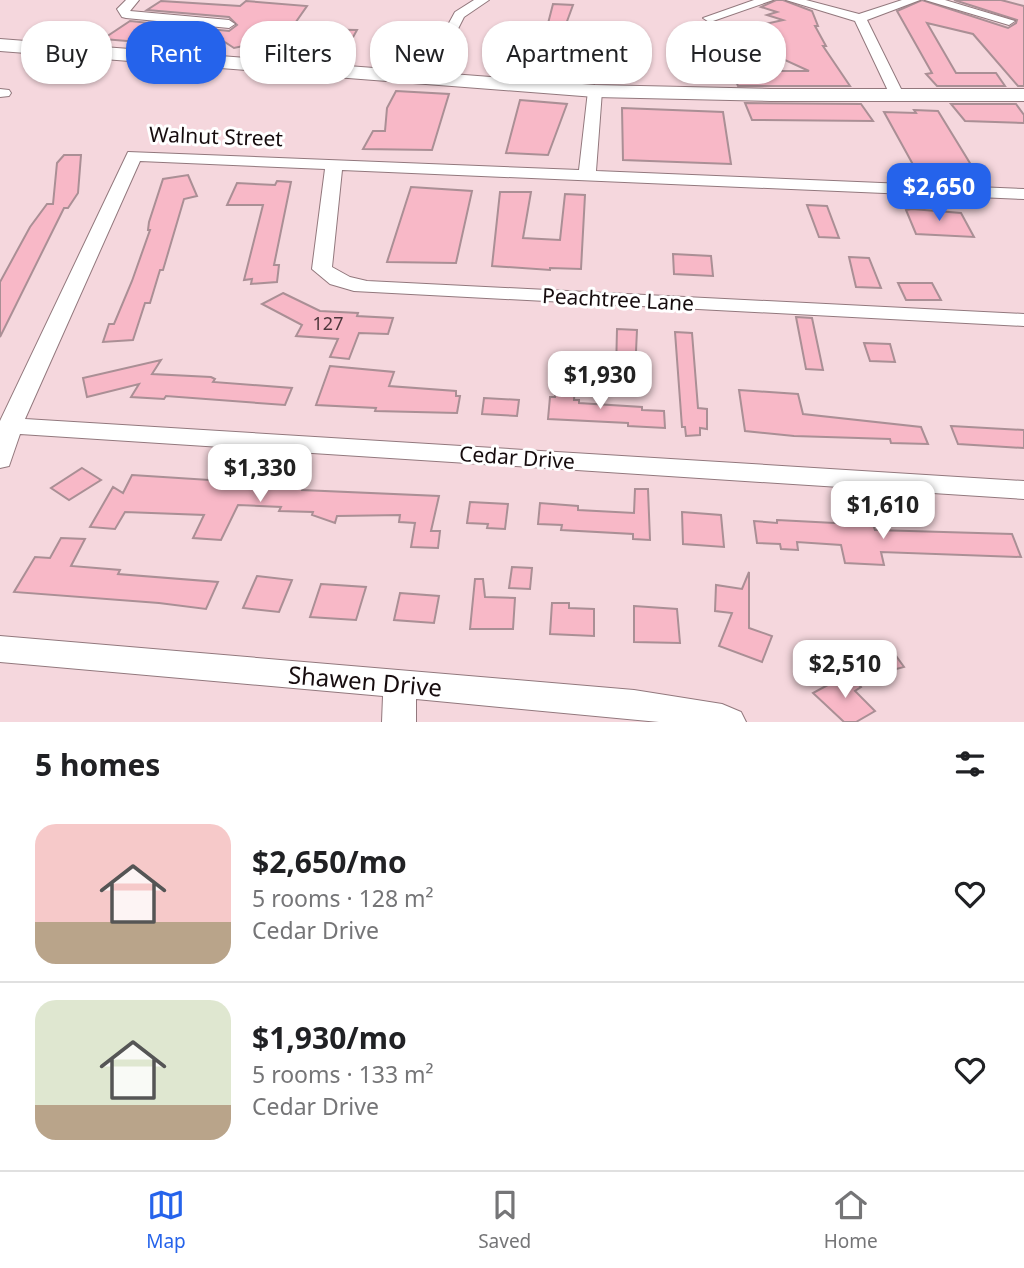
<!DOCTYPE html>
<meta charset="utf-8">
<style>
:root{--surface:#fff;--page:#f2f2f2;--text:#202124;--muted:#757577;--line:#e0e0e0;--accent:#2563eb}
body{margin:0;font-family:"Noto Sans",sans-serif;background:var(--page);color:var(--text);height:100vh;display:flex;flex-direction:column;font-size:26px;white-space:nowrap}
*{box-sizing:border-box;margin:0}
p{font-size:23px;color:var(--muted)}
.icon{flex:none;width:38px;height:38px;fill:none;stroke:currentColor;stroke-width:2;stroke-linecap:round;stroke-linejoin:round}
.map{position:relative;height:722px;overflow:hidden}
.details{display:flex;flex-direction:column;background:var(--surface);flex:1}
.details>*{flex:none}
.hud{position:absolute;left:21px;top:21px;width:984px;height:63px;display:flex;gap:14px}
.price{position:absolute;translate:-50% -60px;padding:0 16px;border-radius:14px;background:#fff;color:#222;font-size:23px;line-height:46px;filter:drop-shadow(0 2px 4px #0008)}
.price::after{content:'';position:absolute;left:50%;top:42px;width:21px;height:16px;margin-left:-10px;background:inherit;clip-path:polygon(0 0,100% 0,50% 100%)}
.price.current{background:var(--accent);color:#fff}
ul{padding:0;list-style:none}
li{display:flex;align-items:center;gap:21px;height:175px;padding:0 35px}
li+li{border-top:2px solid var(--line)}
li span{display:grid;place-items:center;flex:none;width:196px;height:140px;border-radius:21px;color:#555}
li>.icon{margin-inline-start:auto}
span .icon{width:84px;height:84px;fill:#fffc;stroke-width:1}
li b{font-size:30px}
h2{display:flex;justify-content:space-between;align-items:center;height:84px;padding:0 35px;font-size:30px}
.tag{padding:0 24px;border-radius:28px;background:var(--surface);box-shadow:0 2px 5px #0004;font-size:24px;line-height:63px}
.tag.current{background:var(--accent);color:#fff}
.dock{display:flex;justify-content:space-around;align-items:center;height:98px;border-top:2px solid var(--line);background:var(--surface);font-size:19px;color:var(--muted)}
.dock a{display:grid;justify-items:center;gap:4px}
.dock .current{color:var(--accent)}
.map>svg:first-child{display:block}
.building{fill:#f8b8c7;stroke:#aa8f95;stroke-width:2}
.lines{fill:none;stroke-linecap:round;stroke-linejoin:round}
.service-casing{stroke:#92787d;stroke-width:3}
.minor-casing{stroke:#92787d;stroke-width:2}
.secondary-casing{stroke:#92787d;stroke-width:2}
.service{fill:#fff;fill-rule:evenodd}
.minor{fill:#fff;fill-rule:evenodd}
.secondary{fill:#fff;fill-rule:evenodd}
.labels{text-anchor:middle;stroke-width:6;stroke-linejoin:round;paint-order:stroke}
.number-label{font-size:18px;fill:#4e373c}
.street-label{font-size:21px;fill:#160c0e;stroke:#fff}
.near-street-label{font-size:24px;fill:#160c0e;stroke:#fff}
</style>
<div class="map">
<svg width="1024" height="722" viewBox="0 0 1024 722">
<rect width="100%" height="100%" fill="#f5d7dd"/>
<g class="building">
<polygon points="776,0 783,0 812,11 818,26 815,26 826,46 823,46 850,86 738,86 732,71 809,71 726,33 783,20 767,15 777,12 761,7"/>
<polygon points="922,0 1008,28 1016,23 1017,20 954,0 1001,0 1024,6 1024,86 1018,86 973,34 927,23 956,73 996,73 1005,86 937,86 926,74 932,73 897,11"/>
<polygon points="161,1 240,6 246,1 307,6 291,29 357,30 347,48 316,50 287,34 285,37 234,48 214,35 199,47 103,39 130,21 229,31 237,25 229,17 147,10"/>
<polygon points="553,4 573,5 552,62 543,76 535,74"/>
<polygon points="692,30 714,33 680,73 673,53"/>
<polygon points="396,91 449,94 432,150 363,149 373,131 385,131 387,108"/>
<polygon points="520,100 567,104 548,155 506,153"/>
<polygon points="745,103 861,104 873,121 752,120"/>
<polygon points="951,104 1016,104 1024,115 1024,123 965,121"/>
<polygon points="622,108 723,112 731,164 623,160"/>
<polygon points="914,110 938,111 976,173 916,170 884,112 916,113"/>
<polygon points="64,155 81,155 78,193 68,208 64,208 0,337 0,282 30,227 47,204 53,204 57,163"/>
<polygon points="188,175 197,196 184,199 163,270 160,270 150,303 145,303 133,340 103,342 109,324 114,324 132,281 150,230 148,230 149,222 163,179"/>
<polygon points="277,181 291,182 274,265 279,265 277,282 251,284 252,279 244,280 263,205 227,205 237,183 275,185"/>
<polygon points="411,187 472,191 456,263 387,262"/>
<polygon points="500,192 531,192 523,238 560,240 565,194 585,195 581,269 550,268 550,270 492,266"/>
<polygon points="807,205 827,206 839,238 819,237"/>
<polygon points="912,209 961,213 974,237 916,234 906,210"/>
<polygon points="673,254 711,256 713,276 674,274"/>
<polygon points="849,257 869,258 881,288 856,287"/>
<polygon points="898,283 932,283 941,300 906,300"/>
<polygon points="283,293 320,311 358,313 357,316 393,318 388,334 359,333 349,359 330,357 338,339 296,336 302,325 262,304"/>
<polygon points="796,317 812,318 823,370 806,369"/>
<polygon points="617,329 637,330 635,373 616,372"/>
<polygon points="675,332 692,333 698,408 707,409 707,429 700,428 700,435 686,436 685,427 682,427"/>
<polygon points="864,343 890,344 895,362 870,361"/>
<polygon points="161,360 152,374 211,377 215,379 213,382 292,388 285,405 166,396 164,399 131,397 139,384 87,397 83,378"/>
<polygon points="330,366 394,372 389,386 456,391 456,396 460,396 457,413 375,411 376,408 316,405"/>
<polygon points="556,382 575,383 574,400 579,400 579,403 642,407 642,410 664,411 665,428 628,426 628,423 548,419 550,397 555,397"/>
<polygon points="739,390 798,394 803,414 921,427 928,444 891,443 890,439 794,436 745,431"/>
<polygon points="484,398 519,400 517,416 482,414"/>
<polygon points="951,426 1024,430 1024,448 958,444"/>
<polygon points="82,468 101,480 69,500 51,488"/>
<polygon points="132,475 303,486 302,490 439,496 431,531 440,531 438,548 411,547 415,523 399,522 400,515 337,516 335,523 312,515 313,512 279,511 281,507 238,505 221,540 193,538 204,515 125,512 115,529 90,527 113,487 123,493"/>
<polygon points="635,489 648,489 650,540 633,539 633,534 561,530 562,525 538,524 540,503 578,506 578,510 634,513"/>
<polygon points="470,502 508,504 505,529 487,528 488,524 467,523"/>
<polygon points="682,512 721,515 724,547 683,544"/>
<polygon points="777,520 873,525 875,530 1012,534 1021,557 881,552 884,565 845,563 841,545 797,542 798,550 781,549 780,544 757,543 754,521 777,523"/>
<polygon points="61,538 85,539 71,566 120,570 118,574 218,582 206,609 159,603 14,592 35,557 50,558"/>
<polygon points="512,567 532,568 530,589 509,588"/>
<polygon points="749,572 749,628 772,636 762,662 719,646 732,613 715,611 716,585 742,589"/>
<polygon points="257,576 292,580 279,612 243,608"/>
<polygon points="475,579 483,579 485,597 515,598 513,629 470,629"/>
<polygon points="321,584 366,587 356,620 310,617"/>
<polygon points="400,593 439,596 434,623 394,620"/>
<polygon points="552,603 569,603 569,608 594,609 594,636 550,634"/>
<polygon points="634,606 677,609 680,643 634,642"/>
<polygon points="891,649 904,667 866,677 853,659"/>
<polygon points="848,674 861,687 855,691 875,711 856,722 844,722 813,693"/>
</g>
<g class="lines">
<g class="service-casing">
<polygon id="service" points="309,53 336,55 339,57 331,72 326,71 332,59 311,57 302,69 298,69 297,68 307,54"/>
</g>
<g class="minor-casing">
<g id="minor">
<polygon points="126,0 139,0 130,11 229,20 235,24 229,28 126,18 122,17 117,9"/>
<polygon points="474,0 489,0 464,17 433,78 426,82 421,81 419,78 455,12"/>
<polygon points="754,0 773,0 713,21 709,22 703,18"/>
<polygon points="786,0 806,0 859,14 902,0 920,0 867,20 904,95 902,98 892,98 890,95 855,21"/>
<polygon points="925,0 945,0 1015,21 1009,25"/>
<polygon points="595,87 602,91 596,171 1024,189 1024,199 342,170 332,267 350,277 367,281 1024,314 1024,326 354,291 330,284 312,269 325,169 140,161 25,419 1024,481 1024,499 20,434 9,466 0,468 0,421 128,152 579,170 588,91"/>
<polygon points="0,89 9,90 11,93 9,96 0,97"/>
<polygon points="0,636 634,690 722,704 741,712 746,722 659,722 416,699 416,722 382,722 383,696 0,662"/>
</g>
</g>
<g class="secondary-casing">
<polygon id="secondary" points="0,39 595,85 771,89 1024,89 1024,101 771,101 595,97 0,51"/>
</g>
<use href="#service" class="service"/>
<use href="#minor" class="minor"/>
<use href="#secondary" class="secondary"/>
</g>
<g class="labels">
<g class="number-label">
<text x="328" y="330">127</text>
</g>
<g class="street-label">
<text transform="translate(216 137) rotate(2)" y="7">Walnut Street</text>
<text transform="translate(618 300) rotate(3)" y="7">Peachtree Lane</text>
<text transform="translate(517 458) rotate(4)" y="7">Cedar Drive</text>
</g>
<g class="near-street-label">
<text transform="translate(365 682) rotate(5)" y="8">Shawen Drive</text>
</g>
</g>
</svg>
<b class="price current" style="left:939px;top:223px">$2,650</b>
<b class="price" style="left:600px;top:411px">$1,930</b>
<b class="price" style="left:260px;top:504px">$1,330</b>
<b class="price" style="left:883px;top:541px">$1,610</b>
<b class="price" style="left:845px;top:700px">$2,510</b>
<div class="hud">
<a class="tag">Buy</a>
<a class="tag current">Rent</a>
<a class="tag">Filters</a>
<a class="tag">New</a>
<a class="tag">Apartment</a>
<a class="tag">House</a>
</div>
</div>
<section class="details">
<h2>5 homes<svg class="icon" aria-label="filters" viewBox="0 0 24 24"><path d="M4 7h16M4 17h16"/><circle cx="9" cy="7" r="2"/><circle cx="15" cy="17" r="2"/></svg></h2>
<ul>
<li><span style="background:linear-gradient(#f6c9c9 70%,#b9a48a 0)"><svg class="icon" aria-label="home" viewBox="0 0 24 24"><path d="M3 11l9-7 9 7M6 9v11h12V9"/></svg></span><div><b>$2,650/mo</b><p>5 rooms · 128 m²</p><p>Cedar Drive</p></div><svg class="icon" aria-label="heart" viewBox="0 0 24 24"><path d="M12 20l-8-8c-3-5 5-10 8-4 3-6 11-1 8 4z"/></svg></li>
<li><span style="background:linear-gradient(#dfe7d0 75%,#b9a48a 0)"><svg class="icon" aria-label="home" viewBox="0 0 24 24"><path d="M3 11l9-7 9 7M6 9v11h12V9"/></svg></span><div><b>$1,930/mo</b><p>5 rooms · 133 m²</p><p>Cedar Drive</p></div><svg class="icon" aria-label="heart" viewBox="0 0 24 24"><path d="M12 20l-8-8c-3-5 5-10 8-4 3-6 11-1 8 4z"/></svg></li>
</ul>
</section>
<nav class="dock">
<a class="current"><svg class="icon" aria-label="map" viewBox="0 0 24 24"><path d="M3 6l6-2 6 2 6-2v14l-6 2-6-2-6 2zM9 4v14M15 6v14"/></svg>Map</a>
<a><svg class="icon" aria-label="saved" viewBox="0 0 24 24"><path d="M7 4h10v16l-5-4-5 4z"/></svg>Saved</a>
<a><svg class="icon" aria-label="home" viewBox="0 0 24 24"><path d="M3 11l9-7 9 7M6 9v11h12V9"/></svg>Home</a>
</nav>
